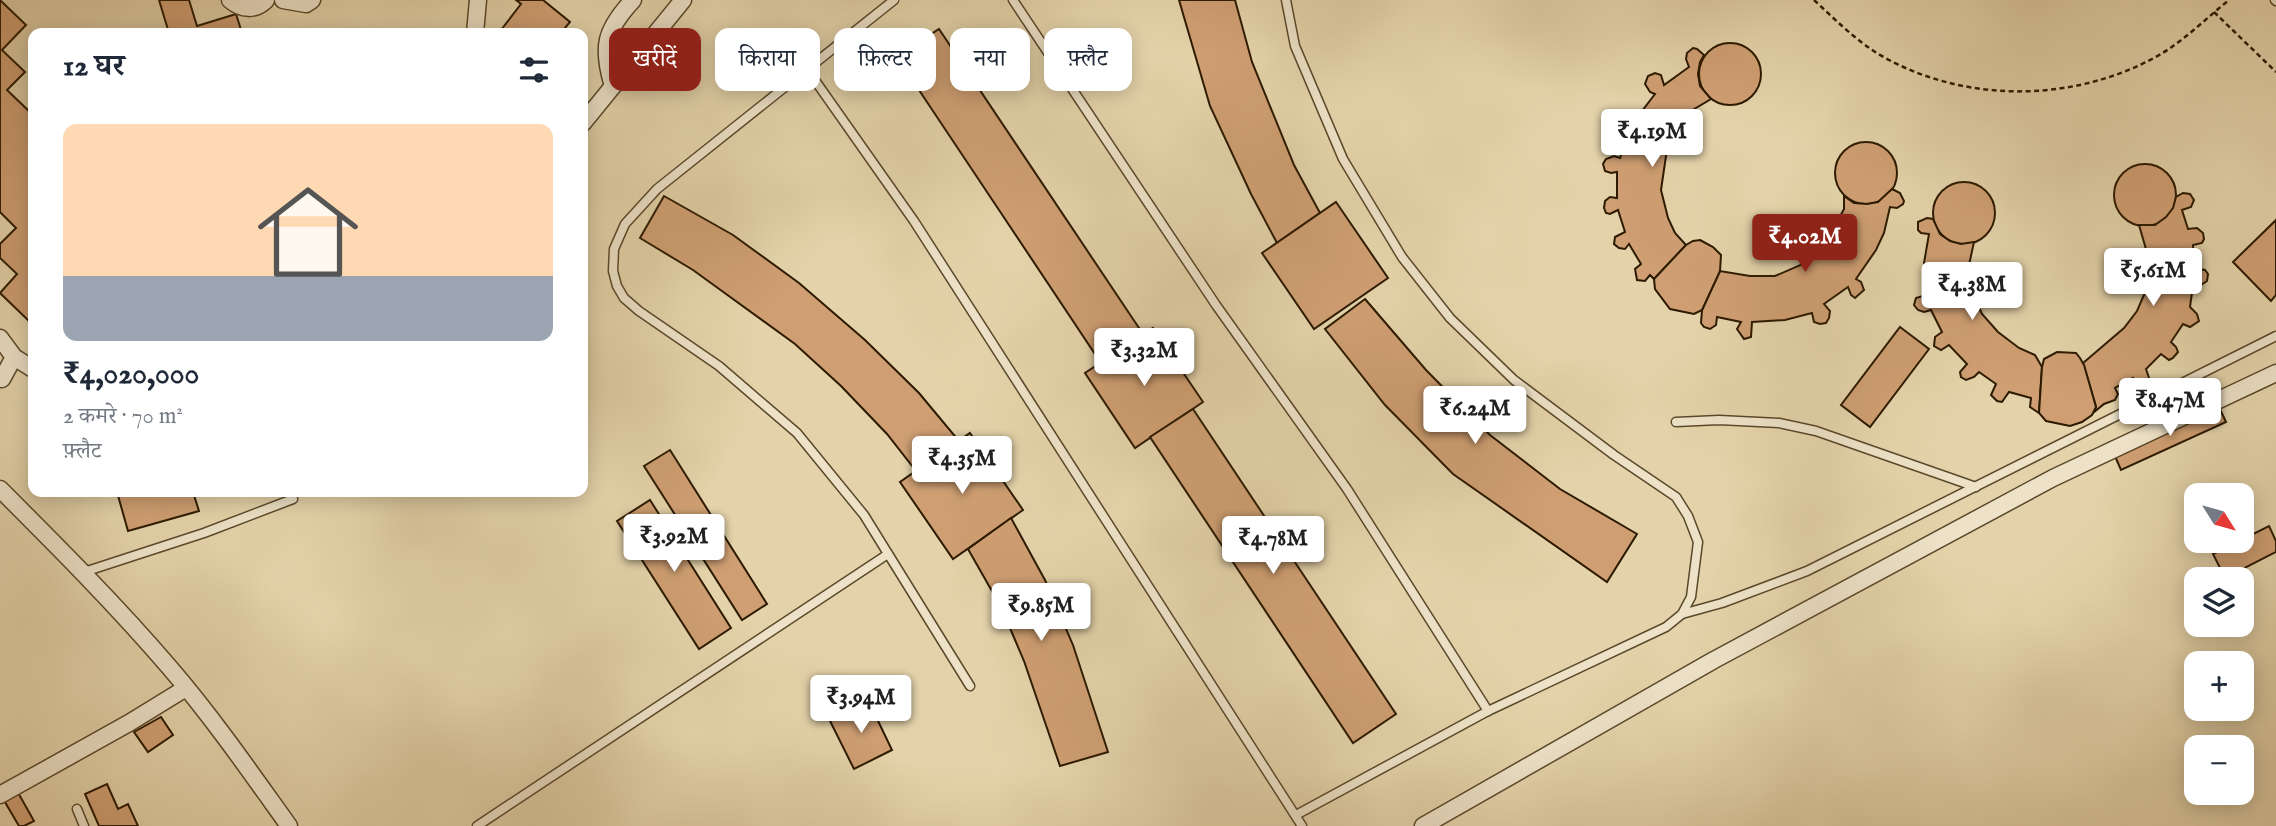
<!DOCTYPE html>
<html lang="hi">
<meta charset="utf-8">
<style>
:root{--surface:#fff;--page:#f2f2f3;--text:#1f2937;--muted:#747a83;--line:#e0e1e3;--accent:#8f2418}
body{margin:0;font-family:"IM FELL English","Noto Serif Devanagari",serif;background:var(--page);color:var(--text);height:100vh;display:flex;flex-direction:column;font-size:26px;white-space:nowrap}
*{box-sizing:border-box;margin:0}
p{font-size:23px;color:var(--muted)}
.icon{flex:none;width:38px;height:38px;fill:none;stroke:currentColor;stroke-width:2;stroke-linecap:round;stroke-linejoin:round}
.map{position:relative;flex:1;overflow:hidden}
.sheet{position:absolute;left:28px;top:28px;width:560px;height:469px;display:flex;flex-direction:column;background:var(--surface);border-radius:14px;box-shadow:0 4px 18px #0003}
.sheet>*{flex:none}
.banner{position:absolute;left:609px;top:28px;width:665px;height:63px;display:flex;gap:14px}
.needle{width:46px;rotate:127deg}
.fabs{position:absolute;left:2184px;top:483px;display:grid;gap:14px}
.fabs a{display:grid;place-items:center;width:70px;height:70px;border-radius:14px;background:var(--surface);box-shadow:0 4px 18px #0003;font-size:35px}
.price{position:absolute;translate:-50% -60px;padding:0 16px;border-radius:7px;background:#fff;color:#222;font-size:23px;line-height:46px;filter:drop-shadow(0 2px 4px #0008)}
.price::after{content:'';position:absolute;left:50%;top:42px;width:21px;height:16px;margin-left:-10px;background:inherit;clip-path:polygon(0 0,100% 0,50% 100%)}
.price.active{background:var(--accent);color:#fff}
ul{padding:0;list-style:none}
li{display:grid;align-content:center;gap:14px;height:371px;padding:0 35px}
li+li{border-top:2px solid var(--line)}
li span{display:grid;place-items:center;height:217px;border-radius:14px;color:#555}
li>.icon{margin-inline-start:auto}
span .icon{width:126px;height:126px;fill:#fffc;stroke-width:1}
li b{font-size:30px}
h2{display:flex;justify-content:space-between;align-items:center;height:84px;padding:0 35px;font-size:30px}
.tag{padding:0 24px;border-radius:14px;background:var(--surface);box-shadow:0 4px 18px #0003;font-size:24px;line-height:63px}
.tag.active{background:var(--accent);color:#fff}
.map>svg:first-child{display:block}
.building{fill:#cf9f73;stroke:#2c1a00;stroke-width:2}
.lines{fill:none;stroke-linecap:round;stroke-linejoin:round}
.service-casing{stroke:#5a482a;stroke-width:11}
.minor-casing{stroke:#5a482a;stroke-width:19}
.path{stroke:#2c1a00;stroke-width:2.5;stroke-dasharray:5 3.5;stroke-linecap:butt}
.service{stroke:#ede2c8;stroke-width:8}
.minor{stroke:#ede2c8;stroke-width:16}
</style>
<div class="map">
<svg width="2276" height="826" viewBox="0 0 2276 826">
<rect width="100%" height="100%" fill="#e4d3aa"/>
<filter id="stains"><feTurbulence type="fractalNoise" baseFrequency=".00286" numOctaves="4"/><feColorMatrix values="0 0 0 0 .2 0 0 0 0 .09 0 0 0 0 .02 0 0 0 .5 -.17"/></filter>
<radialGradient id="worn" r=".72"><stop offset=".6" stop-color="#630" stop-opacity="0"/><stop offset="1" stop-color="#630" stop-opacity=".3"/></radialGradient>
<g class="building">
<polygon points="0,0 26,25 2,50 25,72 7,90 33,115 33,161 31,163 33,166 32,324 0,293 17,274 0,258 0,244 16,228 0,212"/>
<polygon points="159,0 189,0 197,26 236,14 242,33 169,33"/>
<polygon points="516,0 543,0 570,22 561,33 505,33 501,30 521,4"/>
<polygon points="1179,0 1235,0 1252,62 1294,165 1320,213 1277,243 1251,194 1210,106"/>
<polygon points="939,29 1143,334 1101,363 897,57"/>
<circle cx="1730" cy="74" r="31"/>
<polygon points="1693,48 1697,49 1704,55 1700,62 1698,74 1700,86 1711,99 1686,114 1674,126 1667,149 1661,190 1668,218 1675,233 1686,245 1654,279 1650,275 1645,281 1637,280 1635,269 1641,264 1629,244 1625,249 1619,248 1614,244 1615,237 1625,232 1618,210 1610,214 1606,213 1604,208 1605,201 1610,197 1617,198 1617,172 1611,173 1605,171 1603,164 1606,159 1614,156 1620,158 1630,130 1619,128 1616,121 1620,115 1626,113 1635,120 1655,94 1650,92 1645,84 1648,76 1655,73 1661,75 1664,85 1689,67 1686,59 1687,53"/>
<circle cx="1866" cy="173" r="31"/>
<circle cx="2145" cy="195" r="31"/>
<circle cx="1964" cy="213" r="31"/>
<polygon points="1892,189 1900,193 1904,201 1903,204 1897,208 1890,207 1884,233 1876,250 1856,279 1861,282 1864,290 1855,298 1851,295 1848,287 1824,304 1830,311 1829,318 1826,323 1820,324 1814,322 1812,313 1785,320 1752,322 1751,337 1744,339 1737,329 1741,322 1717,317 1716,325 1710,329 1704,327 1701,323 1702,310 1720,271 1750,276 1775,276 1803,264 1825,245 1844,209 1844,196 1854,203 1867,204 1878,202"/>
<polygon points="2183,193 2190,194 2194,200 2191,207 2182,210 2188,229 2197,228 2203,233 2204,239 2202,243 2193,245 2194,268 2205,270 2208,274 2207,281 2201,285 2193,285 2190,307 2197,314 2199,321 2190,327 2183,324 2171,342 2176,347 2178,352 2173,358 2169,360 2161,354 2146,369 2150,381 2146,386 2143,387 2136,384 2133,378 2115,388 2118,394 2115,400 2104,404 2093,413 2096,407 2083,363 2124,328 2137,311 2147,288 2150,263 2139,225 2155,225 2166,217 2173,208 2176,197"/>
<polygon points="664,196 733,235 799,283 865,340 919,393 959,441 916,471 887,434 841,386 795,344 693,270 640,238"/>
<polygon points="1336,202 1388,278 1314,329 1262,253"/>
<polygon points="1927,218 1933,219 1940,234 1950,241 1961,244 1974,242 1969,265 1971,290 1982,314 1998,332 2019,348 2035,355 2042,367 2039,413 2030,407 2031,398 2009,392 2002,402 1997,401 1991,395 1996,384 1979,372 1974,377 1966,380 1961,377 1960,372 1967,364 1949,345 1941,350 1934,346 1935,337 1942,332 1931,310 1924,312 1918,310 1914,305 1916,298 1926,295 1924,263 1929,234 1921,233 1918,230 1918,222"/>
<polygon points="2276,220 2276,295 2271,301 2233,262"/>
<polygon points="1700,240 1713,247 1721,255 1720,271 1702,310 1694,314 1670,309 1655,289 1654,279 1686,245 1693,241"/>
<polygon points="1365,299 1426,370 1490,435 1560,489 1637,534 1607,582 1453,474 1385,405 1325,329"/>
<polygon points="1900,327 1929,349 1870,427 1841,405"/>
<polygon points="1153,328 1203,402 1135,448 1085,373"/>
<polygon points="2057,352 2076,353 2080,358 2084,365 2096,407 2092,415 2082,422 2070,426 2046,421 2039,413 2042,367 2044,359"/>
<polygon points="2219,407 2226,422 2121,470 2114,454"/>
<polygon points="1193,409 1396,714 1353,743 1150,437"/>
<polygon points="970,433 1023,510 953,559 900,482"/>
<polygon points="670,450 767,604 742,620 644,466"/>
<polygon points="117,492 193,492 199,511 128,531"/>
<polygon points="650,500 731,628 699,649 617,521"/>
<polygon points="1011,518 1045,580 1073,645 1108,752 1060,766 1024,661 1001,607 968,549"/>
<polygon points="2269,526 2276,541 2276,552 2225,578 2213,554"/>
<polygon points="869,702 892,750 854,769 830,721"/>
<polygon points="161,717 173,735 148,752 134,732"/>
<polygon points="107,784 118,809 128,804 138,826 99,826 85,794"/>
<polygon points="16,789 34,821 24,826 19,826 2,797"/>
</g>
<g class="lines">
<g class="service-casing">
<g id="service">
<polyline points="894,0 657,189 625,224 614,249 613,271 617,286 624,298 639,311 719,366 797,433 864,515 970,686"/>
<polyline points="1013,0 1216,305 1347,489 1488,711"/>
<polyline points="1286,0 1295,46 1343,159 1402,257 1450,318 1514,380 1614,455 1676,497 1688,516 1698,542 1691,597 1682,614 1666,627 1488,711 1296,815"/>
<polyline points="2275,0 2276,1"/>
<polyline points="807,69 914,221 1302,826"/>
<polyline points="1676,422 1719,420 1779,423 1816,431 1976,487"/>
<polyline points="84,572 204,533 293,499"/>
<polyline points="1682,614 1722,603 1807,571 2276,336"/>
<polyline points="77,809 84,826"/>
<polyline points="477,826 888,554"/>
</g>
</g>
<g class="minor-casing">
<g id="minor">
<path d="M 230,0 C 242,10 255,11 266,0"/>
<polyline points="283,0 306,4 312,0"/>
<polyline points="475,33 478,0"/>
<path d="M 613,86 C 601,47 605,30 633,0"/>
<polyline points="583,123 683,0"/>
<polyline points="0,338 14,357 33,369"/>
<polyline points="2,379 14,357"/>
<path d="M 0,489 C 58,547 116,605 170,668 C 213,718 251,773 289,826"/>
<polyline points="0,795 129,723 186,688"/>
<polyline points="1423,826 1714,660 2053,478 2276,373"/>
</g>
</g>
<g class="path">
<path d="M 1814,0 C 1838,22 1860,45 1889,60 C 1971,103 2072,101 2152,59 C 2181,44 2204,20 2229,0"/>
<polyline points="2214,12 2276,72"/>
</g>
<use href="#service" class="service"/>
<use href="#minor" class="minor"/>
</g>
<rect width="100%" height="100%" filter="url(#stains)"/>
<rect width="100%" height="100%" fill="url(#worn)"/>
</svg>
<div class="fabs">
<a><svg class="needle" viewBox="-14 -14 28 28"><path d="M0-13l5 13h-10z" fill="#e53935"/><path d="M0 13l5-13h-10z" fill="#747a83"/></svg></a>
<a><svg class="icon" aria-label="layers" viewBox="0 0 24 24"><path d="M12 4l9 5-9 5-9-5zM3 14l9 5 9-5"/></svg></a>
<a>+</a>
<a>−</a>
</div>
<b class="price" style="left:1652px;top:169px">₹4.19M</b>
<b class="price active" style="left:1805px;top:274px">₹4.02M</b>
<b class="price" style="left:2153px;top:308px">₹5.61M</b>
<b class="price" style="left:1972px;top:322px">₹4.38M</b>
<b class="price" style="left:1144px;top:388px">₹3.32M</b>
<b class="price" style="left:2170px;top:438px">₹8.47M</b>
<b class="price" style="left:1475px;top:446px">₹6.24M</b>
<b class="price" style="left:962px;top:496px">₹4.35M</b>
<b class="price" style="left:674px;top:574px">₹3.92M</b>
<b class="price" style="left:1273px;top:576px">₹4.78M</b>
<b class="price" style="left:1041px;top:643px">₹9.85M</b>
<b class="price" style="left:861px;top:735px">₹3.94M</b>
<div class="banner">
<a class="tag active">खरीदें</a>
<a class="tag">किराया</a>
<a class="tag">फ़िल्टर</a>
<a class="tag">नया</a>
<a class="tag">फ़्लैट</a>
</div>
<section class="sheet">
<h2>12 घर<svg class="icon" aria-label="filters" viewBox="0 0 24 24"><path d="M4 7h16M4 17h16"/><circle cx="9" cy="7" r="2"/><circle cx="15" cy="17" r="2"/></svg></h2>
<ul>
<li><span style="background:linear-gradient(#ffd9b3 70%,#9aa5b1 0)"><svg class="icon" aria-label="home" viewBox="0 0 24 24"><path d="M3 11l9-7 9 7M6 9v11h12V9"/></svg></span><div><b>₹4,020,000</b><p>2 कमरे · 70 m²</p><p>फ़्लैट</p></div></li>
</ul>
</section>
</div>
